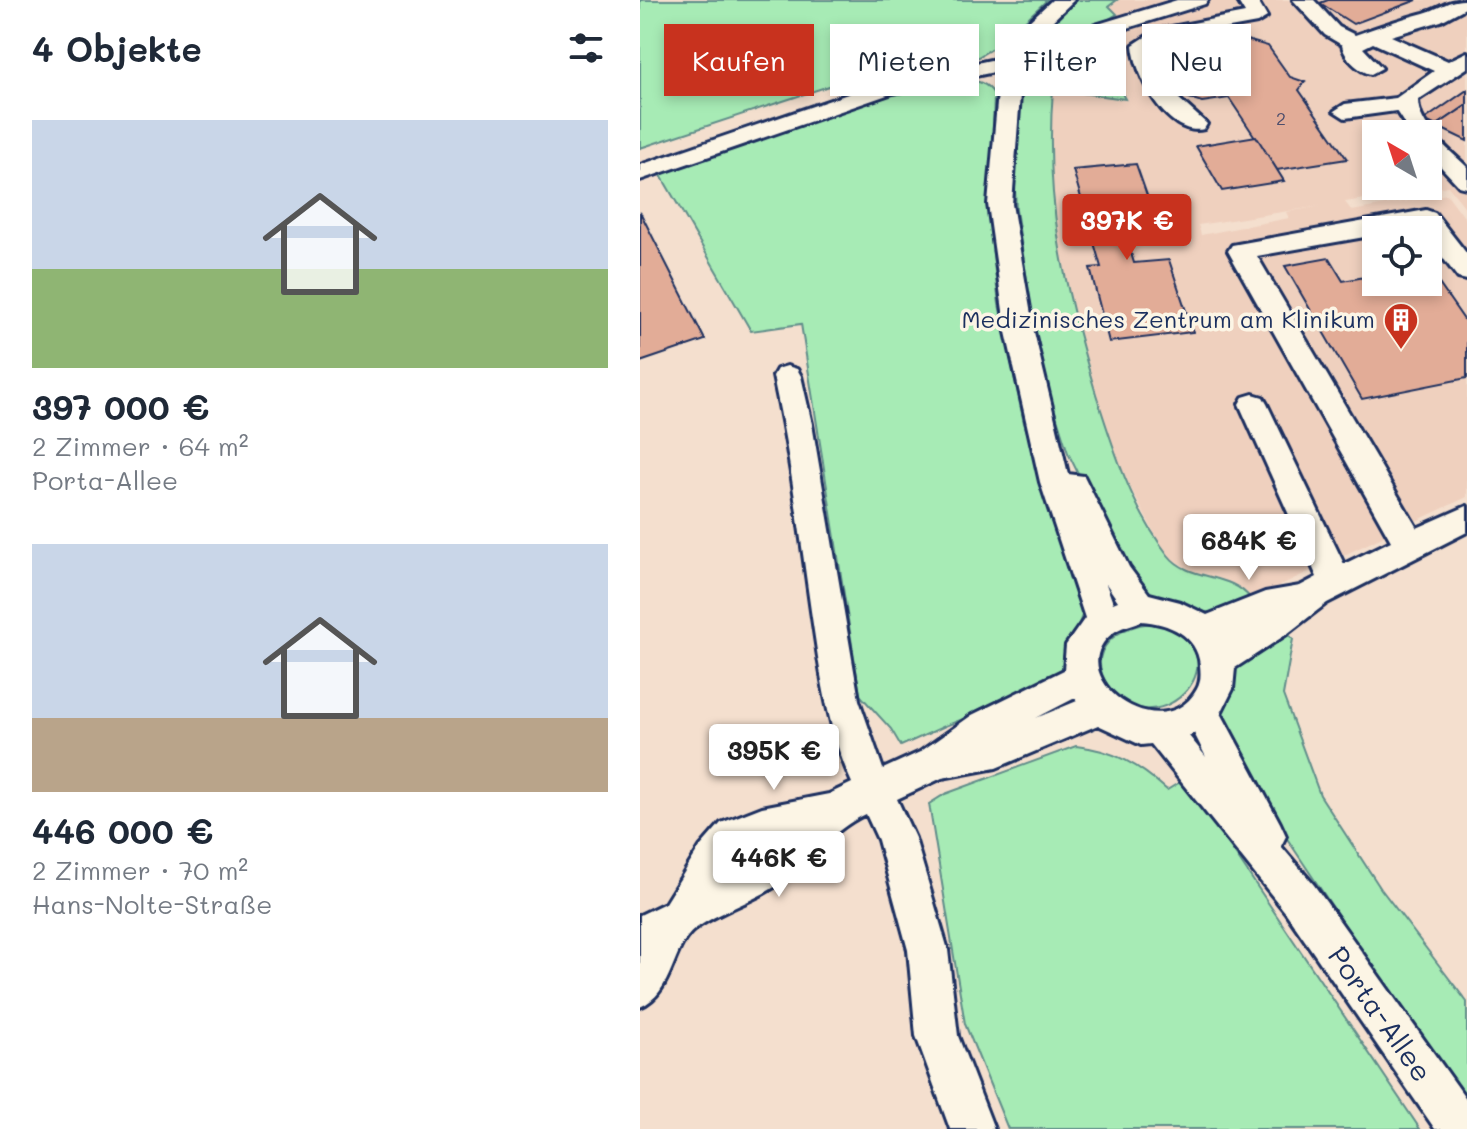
<!DOCTYPE html>
<html lang="de">
<meta charset="utf-8">
<style>
:root{--surface:#fff;--page:#f2f2f3;--text:#1f2937;--muted:#747a83;--accent:#c8321e}
body{margin:0;font-family:Mali,sans-serif;background:var(--page);color:var(--text);height:100vh;display:flex;flex-direction:column;font-size:30px;white-space:nowrap}
*{box-sizing:border-box;margin:0}
p{font-size:26px;color:var(--muted)}
.icon{flex:none;width:44px;height:44px;fill:none;stroke:currentColor;stroke-width:2;stroke-linecap:round;stroke-linejoin:round}
.map{position:relative;flex:1;overflow:hidden}
.sheet{display:flex;flex-direction:column;background:var(--surface);width:640px}
.sheet>*{flex:none}
.guide{position:absolute;left:24px;top:24px;width:682px;height:72px;display:flex;gap:16px}
.needle{width:52px;rotate:321deg}
.controls{position:absolute;left:722px;top:120px;display:grid;gap:16px}
.controls a{display:grid;place-items:center;width:80px;height:80px;border-radius:0px;background:var(--surface);box-shadow:0 4px 12px #0003;font-size:40px}
.price{position:absolute;translate:-50% -68px;padding:0 18px;border-radius:8px;background:#fff;color:#222;font-size:26px;line-height:52px;filter:drop-shadow(0 2px 4px #0008)}
.price::after{content:'';position:absolute;left:50%;top:48px;width:24px;height:18px;margin-left:-12px;background:inherit;clip-path:polygon(0 0,100% 0,50% 100%)}
.price.current{background:var(--accent);color:#fff}
ul{padding:0;list-style:none}
li{display:grid;align-content:center;gap:16px;height:424px;padding:0 32px}
li span{display:grid;place-items:center;height:248px;border-radius:0px;color:#555}
li>.icon{margin-inline-start:auto}
span .icon{width:144px;height:144px;fill:#fffc;stroke-width:1}
li b{font-size:34px}
h2{display:flex;justify-content:space-between;align-items:center;height:96px;padding:0 32px;font-size:34px}
.chip{padding:0 28px;border-radius:0px;background:var(--surface);box-shadow:0 4px 12px #0003;font-size:28px;line-height:72px}
.chip.current{background:var(--accent);color:#fff}
main{display:flex;flex:1;min-height:0}
.map>svg:first-child{display:block}
.built{fill:#efd0be;fill-rule:evenodd}
.green{fill:#a7ebb5;stroke:#618d8a;stroke-width:2}
.building{fill:#e2ac97;stroke:#1b2f5e;stroke-width:2}
.lines{fill:none;stroke-linecap:round;stroke-linejoin:round}
.minor-casing{stroke:#1b2f5e;stroke-width:6}
.minor{fill:#fcf5e5;fill-rule:evenodd}
.labels{text-anchor:middle;stroke-width:7;stroke-linejoin:round;paint-order:stroke}
.far-number-label{font-size:18px;fill:#4d4e6c}
.poi-label{font-size:24px;fill:#1b2f5e;stroke:#fcf5e5;text-anchor:end}
.near-street-label{font-size:28px;fill:#1b2f5e;stroke:#fcf5e5}
</style>
<main>
<section class="sheet">
<h2>4 Objekte<svg class="icon" aria-label="filters" viewBox="0 0 24 24"><path d="M4 7h16M4 17h16"/><circle cx="9" cy="7" r="2"/><circle cx="15" cy="17" r="2"/></svg></h2>
<ul>
<li><span style="background:linear-gradient(#c9d6e8 60%,#8fb573 0)"><svg class="icon" aria-label="home" viewBox="0 0 24 24"><path d="M3 11l9-7 9 7M6 9v11h12V9"/></svg></span><div><b>397 000 €</b><p>2 Zimmer · 64 m²</p><p>Porta-Allee</p></div></li>
<li><span style="background:linear-gradient(#c9d6e8 70%,#b9a48a 0)"><svg class="icon" aria-label="home" viewBox="0 0 24 24"><path d="M3 11l9-7 9 7M6 9v11h12V9"/></svg></span><div><b>446 000 €</b><p>2 Zimmer · 70 m²</p><p>Hans-Nolte-Straße</p></div></li>
</ul>
</section>
<div class="map">
<svg width="827" height="1129" viewBox="0 0 827 1129">
<rect width="100%" height="100%" fill="#f4dfce"/>
<filter id="ink" filterUnits="userSpaceOnUse"><feTurbulence type="fractalNoise" baseFrequency=".0125" numOctaves="2"/><feDisplacementMap in="SourceGraphic" scale="16" xChannelSelector="R" yChannelSelector="G"/><feConvolveMatrix kernelMatrix="1 2 1 2 8 2 1 2 1" color-interpolation-filters="sRGB"/></filter>
<g filter="url(#ink)">
<path class="built" d="M 477,0 L 827,0 L 827,210 L 808,186 L 705,202 L 712,211 L 807,194 L 827,221 L 827,497 L 611,599 L 579,578 L 557,574 L 530,558 L 518,540 L 486,479 L 467,431 L 430,306 L 414,224 L 409,139 L 413,88 L 485,99 L 450,31 L 476,14 L 469,6 ZM 736,134 L 788,134 L 788,186 L 736,186 ZM 681,206 L 646,212 L 649,218 L 561,235 L 558,225 ZM 736,230 L 788,230 L 788,282 L 736,282 Z"/>
<g class="green">
<polygon points="0,0 407,0 361,43 333,60 239,80 221,81 216,77 0,148"/>
<path d="M 438,0 L 477,0 L 469,6 L 477,14 L 450,31 L 485,99 L 413,89 C 404,201 424,287 456,394 C 473,448 492,509 528,555 C 549,582 590,571 611,599 L 576,613 L 561,612 L 515,596 L 496,580 L 470,538 L 428,453 L 400,364 L 376,210 L 373,147 L 379,87 L 388,58 L 405,27 Z"/>
<path d="M 321,79 C 335,81 346,81 354,94 L 350,230 L 359,304 L 384,423 L 446,605 L 419,676 L 409,686 L 305,726 L 261,746 L 251,729 L 220,695 L 161,324 L 111,331 L 19,172 L 278,85 Z"/>
<path d="M 513,623 C 615,650 516,754 469,687 C 443,650 479,625 513,623 Z"/>
<path d="M 644,630 L 653,639 L 643,695 L 680,795 L 741,889 L 827,1002 L 827,1109 L 600,768 C 594,752 581,730 580,713 C 578,673 616,651 644,630 Z"/>
<path d="M 436,746 C 474,750 499,765 527,790 L 545,779 L 780,1129 L 368,1129 L 325,1024 L 289,804 L 305,794 Z"/>
</g>
<g class="building">
<polygon points="688,0 777,0 713,24 680,3"/>
<polygon points="603,39 628,46 650,77 665,82 659,90 707,159 637,170 589,98 562,102 536,94 518,62 530,49"/>
<polygon points="827,90 827,105 796,126 784,120"/>
<polygon points="827,105 827,141 796,126"/>
<polygon points="616,136 644,181 582,191 556,146"/>
<polygon points="496,164 509,201 476,204 494,263 529,260 553,332 469,342 450,268 461,267 433,170"/>
<polygon points="0,212 65,340 0,362"/>
<polygon points="689,258 703,281 736,275 736,282 788,282 788,268 827,324 827,378 722,399 645,266"/>
</g>
<g class="lines">
<g class="minor-casing">
<g id="minor">
<path d="M 412,0 L 434,0 L 401,32 L 381,81 L 372,204 L 394,332 L 428,474 L 444,476 L 489,567 L 509,594 L 540,602 L 567,615 L 625,592 L 660,586 L 677,577 L 599,404 L 603,397 L 613,394 L 623,397 L 627,404 L 704,564 L 751,541 L 588,251 L 592,245 L 786,210 L 795,213 L 827,254 L 827,280 L 818,278 L 788,238 L 788,230 L 780,227 L 736,230 L 736,235 L 617,256 L 777,528 L 827,506 L 827,532 L 687,603 L 647,634 L 595,668 L 593,689 L 581,713 L 640,823 L 646,836 L 641,846 L 674,885 L 827,1100 L 827,1129 L 795,1129 L 646,913 L 511,744 L 501,745 L 458,725 L 356,768 L 302,778 L 257,799 L 275,838 L 308,950 L 318,1036 L 354,1129 L 310,1129 L 276,1036 L 268,950 L 238,840 L 226,814 C 193,829 174,857 146,879 C 118,901 83,909 55,929 C 31,947 34,993 0,1007 L 0,915 L 25,903 L 60,847 L 81,823 L 122,807 L 189,794 L 212,783 C 187,729 180,670 171,611 C 160,533 150,454 133,376 L 137,369 L 147,366 L 157,369 L 161,376 L 172,424 L 219,700 L 243,769 L 280,752 L 332,715 L 424,670 L 426,645 L 445,618 L 400,482 L 366,332 L 348,204 L 359,81 L 364,70 L 253,93 L 0,180 L 0,165 L 240,83 L 370,56 L 385,25 ZM 466,584 L 467,585 L 478,601 L 473,603 ZM 501,621 C 529,623 557,635 560,665 C 561,674 561,682 557,689 C 522,752 418,675 473,633 C 480,627 493,625 501,621 ZM 435,698 L 437,701 L 396,718 ZM 554,733 L 566,757 L 549,736 ZM 131,841 L 90,870 L 107,849 Z"/>
<polygon points="537,0 568,0 565,4 449,40 446,67 454,77 451,82 435,82 424,68 432,32"/>
<path d="M 597,0 L 617,0 L 627,17 L 617,23 L 529,39 L 514,48 L 518,70 L 527,88 L 567,124 L 564,129 C 527,138 495,75 493,45 L 516,30 L 605,13 Z"/>
<path d="M 653,0 L 674,0 L 699,27 L 715,35 C 738,27 760,19 784,13 C 802,8 806,0 827,0 L 827,7 L 801,21 L 751,36 L 808,61 L 827,52 L 827,68 L 778,100 C 778,127 809,149 827,167 L 827,188 L 819,186 L 788,153 L 788,134 L 771,134 L 756,111 L 705,118 L 694,111 L 705,104 L 756,98 L 794,71 L 733,43 L 723,48 L 742,68 L 731,74 C 719,72 704,57 702,45 L 685,35 Z"/>
</g>
</g>
<use href="#minor" class="minor"/>
</g>
</g>
<defs>
<g id="building-pin" transform="scale(1.8)"><path d="M0 17L-7.5 6A9.5 9.5 0 1 1 7.5 6Z" fill="#c8321e" stroke="#fcf5e5"/><path d="M-4-6H4V6H1V3H-1V6H-4ZM-2.5-4.3h1.7v1.8h-1.7ZM.8-4.3h1.7v1.8H.8ZM-2.5-1h1.7V.8h-1.7ZM.8-1h1.7V.8H.8Z" fill="#fff"/></g>
</defs>
<g fill-rule="evenodd">
<use href="#building-pin" x="761" y="320"/>
</g>
<g class="labels">
<g class="far-number-label">
<text x="641" y="125">2</text>
</g>
<g class="poi-label">
<text x="735" y="328">Medizinisches Zentrum am Klinikum</text>
</g>
<g class="near-street-label">
<text transform="translate(740 1014) rotate(55)" y="10">Porta-Allee</text>
</g>
</g>
</svg>
<div class="controls">
<a><svg class="needle" viewBox="-14 -14 28 28"><path d="M0-13l5 13h-10z" fill="#e53935"/><path d="M0 13l5-13h-10z" fill="#747a83"/></svg></a>
<a><svg class="icon" aria-label="locate" viewBox="0 0 24 24"><circle cx="12" cy="12" r="6"/><path d="M12 2v4M12 18v4M2 12h4M18 12h4"/></svg></a>
</div>
<b class="price current" style="left:487px;top:262px">397K €</b>
<b class="price" style="left:609px;top:582px">684K €</b>
<b class="price" style="left:134px;top:792px">395K €</b>
<b class="price" style="left:139px;top:899px">446K €</b>
<div class="guide">
<a class="chip current">Kaufen</a>
<a class="chip">Mieten</a>
<a class="chip">Filter</a>
<a class="chip">Neu</a>
</div>
</div>
</main>
